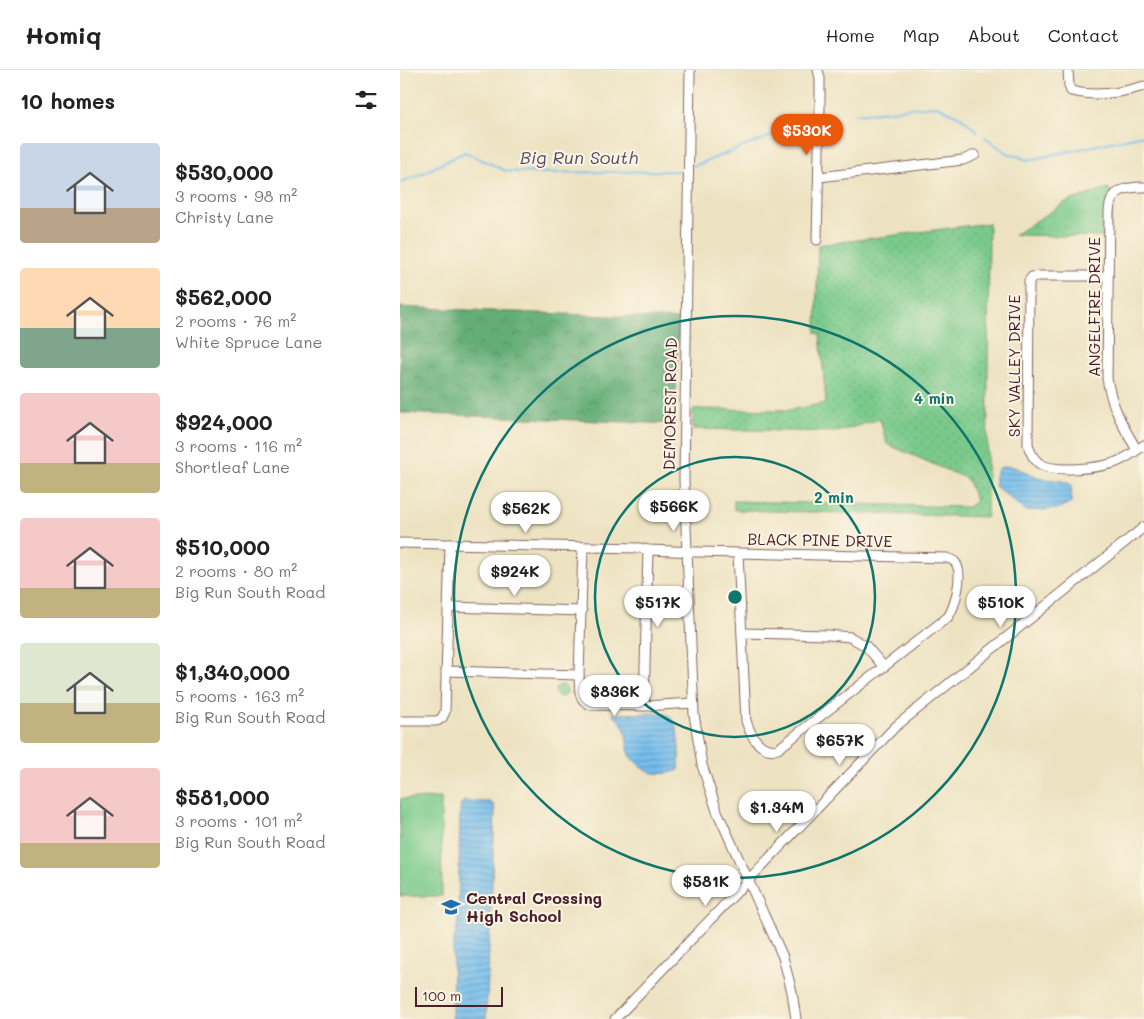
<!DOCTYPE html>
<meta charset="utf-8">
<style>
:root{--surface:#fff;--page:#f2f2f2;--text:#222;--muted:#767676;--line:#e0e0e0;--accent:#ea580c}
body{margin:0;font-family:Mali,sans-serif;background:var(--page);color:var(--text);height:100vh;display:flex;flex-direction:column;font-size:19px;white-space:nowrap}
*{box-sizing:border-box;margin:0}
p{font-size:16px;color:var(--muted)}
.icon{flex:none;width:28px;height:28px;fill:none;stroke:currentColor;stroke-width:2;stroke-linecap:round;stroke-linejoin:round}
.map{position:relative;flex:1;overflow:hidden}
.side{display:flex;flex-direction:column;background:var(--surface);width:400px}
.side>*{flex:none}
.scale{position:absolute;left:15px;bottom:12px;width:88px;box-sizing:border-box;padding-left:5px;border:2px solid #4a1f2b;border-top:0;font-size:14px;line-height:18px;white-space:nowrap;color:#4a1f2b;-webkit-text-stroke:4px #fcf5e5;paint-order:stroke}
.price{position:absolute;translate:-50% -42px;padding:0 11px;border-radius:18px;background:#fff;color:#222;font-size:16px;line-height:32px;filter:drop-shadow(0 1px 2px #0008)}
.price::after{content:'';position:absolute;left:50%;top:30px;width:15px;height:11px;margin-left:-8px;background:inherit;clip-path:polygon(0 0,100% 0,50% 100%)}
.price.on{background:var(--accent);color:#fff}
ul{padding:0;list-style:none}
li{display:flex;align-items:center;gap:15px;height:125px;padding:0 20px}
li span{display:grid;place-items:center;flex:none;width:140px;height:100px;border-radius:5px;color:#555}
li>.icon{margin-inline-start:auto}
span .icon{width:60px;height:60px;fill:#fffc;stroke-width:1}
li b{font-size:21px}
h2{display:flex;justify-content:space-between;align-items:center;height:60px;padding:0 20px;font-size:21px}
header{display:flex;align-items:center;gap:30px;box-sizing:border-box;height:70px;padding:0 25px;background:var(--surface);border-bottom:1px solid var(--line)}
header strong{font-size:24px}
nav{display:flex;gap:28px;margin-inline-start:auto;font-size:18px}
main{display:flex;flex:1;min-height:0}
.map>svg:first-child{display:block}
.grass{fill:url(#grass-dots);stroke:#62745b}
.forest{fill:url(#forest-crowns);stroke:#566651}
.park{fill:url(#park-tufts);stroke:#62745b}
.garden{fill:#7aca8b;stroke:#62745b}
.water{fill:url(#water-rules);stroke:#5f6e8c}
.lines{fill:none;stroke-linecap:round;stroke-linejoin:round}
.stream{stroke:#74bded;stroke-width:2}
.minor-casing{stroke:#836460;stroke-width:11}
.minor{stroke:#fff;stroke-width:9}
.ring{fill:none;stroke:#0f766e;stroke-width:2.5}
.labels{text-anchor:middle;stroke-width:4;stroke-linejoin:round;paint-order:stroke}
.street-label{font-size:16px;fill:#4a1f2b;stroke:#fcf5e5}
.poi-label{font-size:16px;font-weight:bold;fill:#4a1f2b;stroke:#fcf5e5;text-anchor:start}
.water-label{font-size:18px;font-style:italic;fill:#574e65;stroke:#fcf5e5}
.centre{fill:#0f766e;stroke:#fcf5e5;stroke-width:2.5}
.ring-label{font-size:15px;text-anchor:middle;font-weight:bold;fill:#0f766e;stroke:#fcf5e5;stroke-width:4;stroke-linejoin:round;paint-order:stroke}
</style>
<header>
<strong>Homiq</strong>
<nav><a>Home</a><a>Map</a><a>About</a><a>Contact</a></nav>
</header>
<main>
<section class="side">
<h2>10 homes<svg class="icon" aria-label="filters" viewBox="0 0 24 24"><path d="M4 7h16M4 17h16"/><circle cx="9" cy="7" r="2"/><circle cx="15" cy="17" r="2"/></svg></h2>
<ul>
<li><span style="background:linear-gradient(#c9d6e8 65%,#b9a48a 0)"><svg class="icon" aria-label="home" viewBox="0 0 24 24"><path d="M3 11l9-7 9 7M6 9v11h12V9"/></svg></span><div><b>$530,000</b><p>3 rooms · 98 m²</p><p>Christy Lane</p></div></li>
<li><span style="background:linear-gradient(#ffd9b3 60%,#7fa58c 0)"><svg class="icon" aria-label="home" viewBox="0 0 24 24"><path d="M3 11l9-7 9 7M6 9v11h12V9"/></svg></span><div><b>$562,000</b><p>2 rooms · 76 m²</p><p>White Spruce Lane</p></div></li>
<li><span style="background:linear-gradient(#f6c9c9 70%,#c2b280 0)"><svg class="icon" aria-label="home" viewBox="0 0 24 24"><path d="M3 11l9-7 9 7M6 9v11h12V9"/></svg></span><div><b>$924,000</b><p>3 rooms · 116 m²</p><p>Shortleaf Lane</p></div></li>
<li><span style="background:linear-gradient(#f6c9c9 70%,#c2b280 0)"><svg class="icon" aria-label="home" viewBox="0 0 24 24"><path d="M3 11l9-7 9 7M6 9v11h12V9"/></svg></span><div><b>$510,000</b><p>2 rooms · 80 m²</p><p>Big Run South Road</p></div></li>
<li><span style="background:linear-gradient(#dfe7d0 60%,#c2b280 0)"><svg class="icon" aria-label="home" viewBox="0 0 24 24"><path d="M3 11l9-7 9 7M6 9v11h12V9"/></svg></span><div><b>$1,340,000</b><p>5 rooms · 163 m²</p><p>Big Run South Road</p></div></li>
<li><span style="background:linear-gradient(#f6c9c9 75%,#c2b280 0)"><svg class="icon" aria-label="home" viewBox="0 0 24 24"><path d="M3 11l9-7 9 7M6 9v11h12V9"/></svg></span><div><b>$581,000</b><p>3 rooms · 101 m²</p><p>Big Run South Road</p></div></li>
</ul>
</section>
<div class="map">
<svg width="744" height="949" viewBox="0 0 744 949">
<defs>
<pattern id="grass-dots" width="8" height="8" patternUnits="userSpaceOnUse" patternTransform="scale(1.25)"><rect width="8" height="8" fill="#7aca8b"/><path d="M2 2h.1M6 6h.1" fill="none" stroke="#6bad78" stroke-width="1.8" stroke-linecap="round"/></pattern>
<pattern id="forest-crowns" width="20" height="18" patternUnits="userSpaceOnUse" patternTransform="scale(1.25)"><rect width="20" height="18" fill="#63ae77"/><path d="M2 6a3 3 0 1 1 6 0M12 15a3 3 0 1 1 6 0" fill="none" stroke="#548d62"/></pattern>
<pattern id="park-tufts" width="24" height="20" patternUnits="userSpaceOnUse" patternTransform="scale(1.25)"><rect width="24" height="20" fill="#7aca8b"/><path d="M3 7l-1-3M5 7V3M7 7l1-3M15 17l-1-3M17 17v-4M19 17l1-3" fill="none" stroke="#6bad78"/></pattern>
<pattern id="water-rules" width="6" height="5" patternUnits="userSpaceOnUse" patternTransform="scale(1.25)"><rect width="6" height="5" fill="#74bded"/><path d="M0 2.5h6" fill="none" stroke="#6199c0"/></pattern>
</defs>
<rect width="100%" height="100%" fill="#fcf5e5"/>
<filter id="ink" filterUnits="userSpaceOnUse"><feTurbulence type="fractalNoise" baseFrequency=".02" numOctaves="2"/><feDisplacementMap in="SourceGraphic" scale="10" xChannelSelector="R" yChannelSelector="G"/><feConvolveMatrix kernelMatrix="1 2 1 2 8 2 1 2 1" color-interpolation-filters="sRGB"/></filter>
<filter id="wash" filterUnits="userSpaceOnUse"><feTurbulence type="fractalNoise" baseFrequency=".0096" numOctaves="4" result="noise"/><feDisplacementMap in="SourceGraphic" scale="20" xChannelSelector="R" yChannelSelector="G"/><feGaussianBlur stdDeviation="1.12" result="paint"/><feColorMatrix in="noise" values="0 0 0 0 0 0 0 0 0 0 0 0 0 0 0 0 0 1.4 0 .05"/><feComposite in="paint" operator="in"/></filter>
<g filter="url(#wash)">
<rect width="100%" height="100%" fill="#ede3c2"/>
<polygon class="grass" points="589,153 587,447 334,440 334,431 568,437 576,431 567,409 487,374 480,349 437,362 293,359 293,339 389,340 426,333 420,264 416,263 418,175"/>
<polygon class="forest" points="0,237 279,249 274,354 0,343"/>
<g class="park">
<polygon points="708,118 715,126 709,167 614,165 666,132"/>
<circle cx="161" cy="621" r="6"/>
</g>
<polygon class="garden" points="41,728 42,826 0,826 0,729"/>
<g class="water">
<path d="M 610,396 C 621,399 629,404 640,408 C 650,411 662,408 671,415 L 672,432 L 657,439 L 626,441 L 595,416 L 595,406 L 599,398 Z"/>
<path d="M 260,643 C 265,644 271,645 274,651 C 279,662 280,689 279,700 C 263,705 247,706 236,692 C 233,689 230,686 229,682 C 224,663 230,659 212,644 Z"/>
<polygon points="64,731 90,732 94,735 95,741 86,949 52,949 53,877 58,851 60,742 61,734"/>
</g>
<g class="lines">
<g class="stream">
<polyline points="454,44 491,41 509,38 537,36 562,48 577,61"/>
<polyline points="585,67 605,82 628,90 744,65"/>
<polyline points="294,96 415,49"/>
<polyline points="0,112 17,106 65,82 106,101 137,103 279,101"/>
</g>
</g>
</g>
<g filter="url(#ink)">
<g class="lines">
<g class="minor-casing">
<g id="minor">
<polyline points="290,0 284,410 294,644 302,695 317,741 383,887 392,922 396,949"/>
<path d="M 668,0 L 669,16 L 671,21 C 695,27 721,23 744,16"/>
<polyline points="419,107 563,90 575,85"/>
<polyline points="417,170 420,38 420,8 418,0"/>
<path d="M 708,206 L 638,206 L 632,207 L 629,211 L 628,374 C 630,383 633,389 640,394 C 656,403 697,398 714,393 C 725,389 735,382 744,375"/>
<path d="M 737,380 C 723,357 711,335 707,308 L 709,142 C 710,120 725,117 744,117"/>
<path d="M 0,473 L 240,478 L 248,480 L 298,482 L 547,488 C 547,488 553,490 554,491 C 565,501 555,537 548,547 L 378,679 C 360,683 351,666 346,651 L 338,483"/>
<path d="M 183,477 L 179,605 C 180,618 177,630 191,635 L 244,636 L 293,633"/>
<polyline points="48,537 182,541"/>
<polyline points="343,563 429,565 450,567 466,576 484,597"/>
<polyline points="46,601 179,605"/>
<polyline points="244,636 248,480"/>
<polyline points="0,651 37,651 42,648 45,642 50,474"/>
<polyline points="215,949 495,657 744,457"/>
</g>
</g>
<use href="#minor" class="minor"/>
</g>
</g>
<g class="ring">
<circle cx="335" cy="527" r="140"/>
<circle cx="335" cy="527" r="281"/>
</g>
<defs>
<g id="school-bare" transform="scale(1.5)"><path d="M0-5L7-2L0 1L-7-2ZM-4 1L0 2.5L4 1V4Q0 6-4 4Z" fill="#1f6fb2" stroke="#fcf5e5" stroke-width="2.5" paint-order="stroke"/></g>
</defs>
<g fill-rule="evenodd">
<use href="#school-bare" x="51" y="837"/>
</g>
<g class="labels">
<g class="street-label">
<text transform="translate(694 237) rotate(-90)" y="6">ANGELFIRE DRIVE</text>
<text transform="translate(614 296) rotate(-90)" y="6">SKY VALLEY DRIVE</text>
<text transform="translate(270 334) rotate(-89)" y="6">DEMOREST ROAD</text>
<text transform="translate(420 470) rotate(1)" y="6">BLACK PINE DRIVE</text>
</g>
<g class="poi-label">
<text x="66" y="834">Central Crossing<tspan x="66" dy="18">High School</tspan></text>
</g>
<g class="water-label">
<text x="179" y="94">Big Run South</text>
</g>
</g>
<circle cx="335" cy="527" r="8" class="centre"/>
<g class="ring-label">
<text x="534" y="334">4 min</text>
<text x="434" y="433">2 min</text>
</g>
</svg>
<div class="scale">100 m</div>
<b class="price on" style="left:407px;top:86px">$530K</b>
<b class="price" style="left:274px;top:462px">$566K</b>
<b class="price" style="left:126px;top:464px">$562K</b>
<b class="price" style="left:115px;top:527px">$924K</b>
<b class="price" style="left:258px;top:558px">$517K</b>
<b class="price" style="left:601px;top:558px">$510K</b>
<b class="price" style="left:215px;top:647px">$836K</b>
<b class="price" style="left:440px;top:696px">$657K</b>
<b class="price" style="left:377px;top:763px">$1.34M</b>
<b class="price" style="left:306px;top:837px">$581K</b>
</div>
</main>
